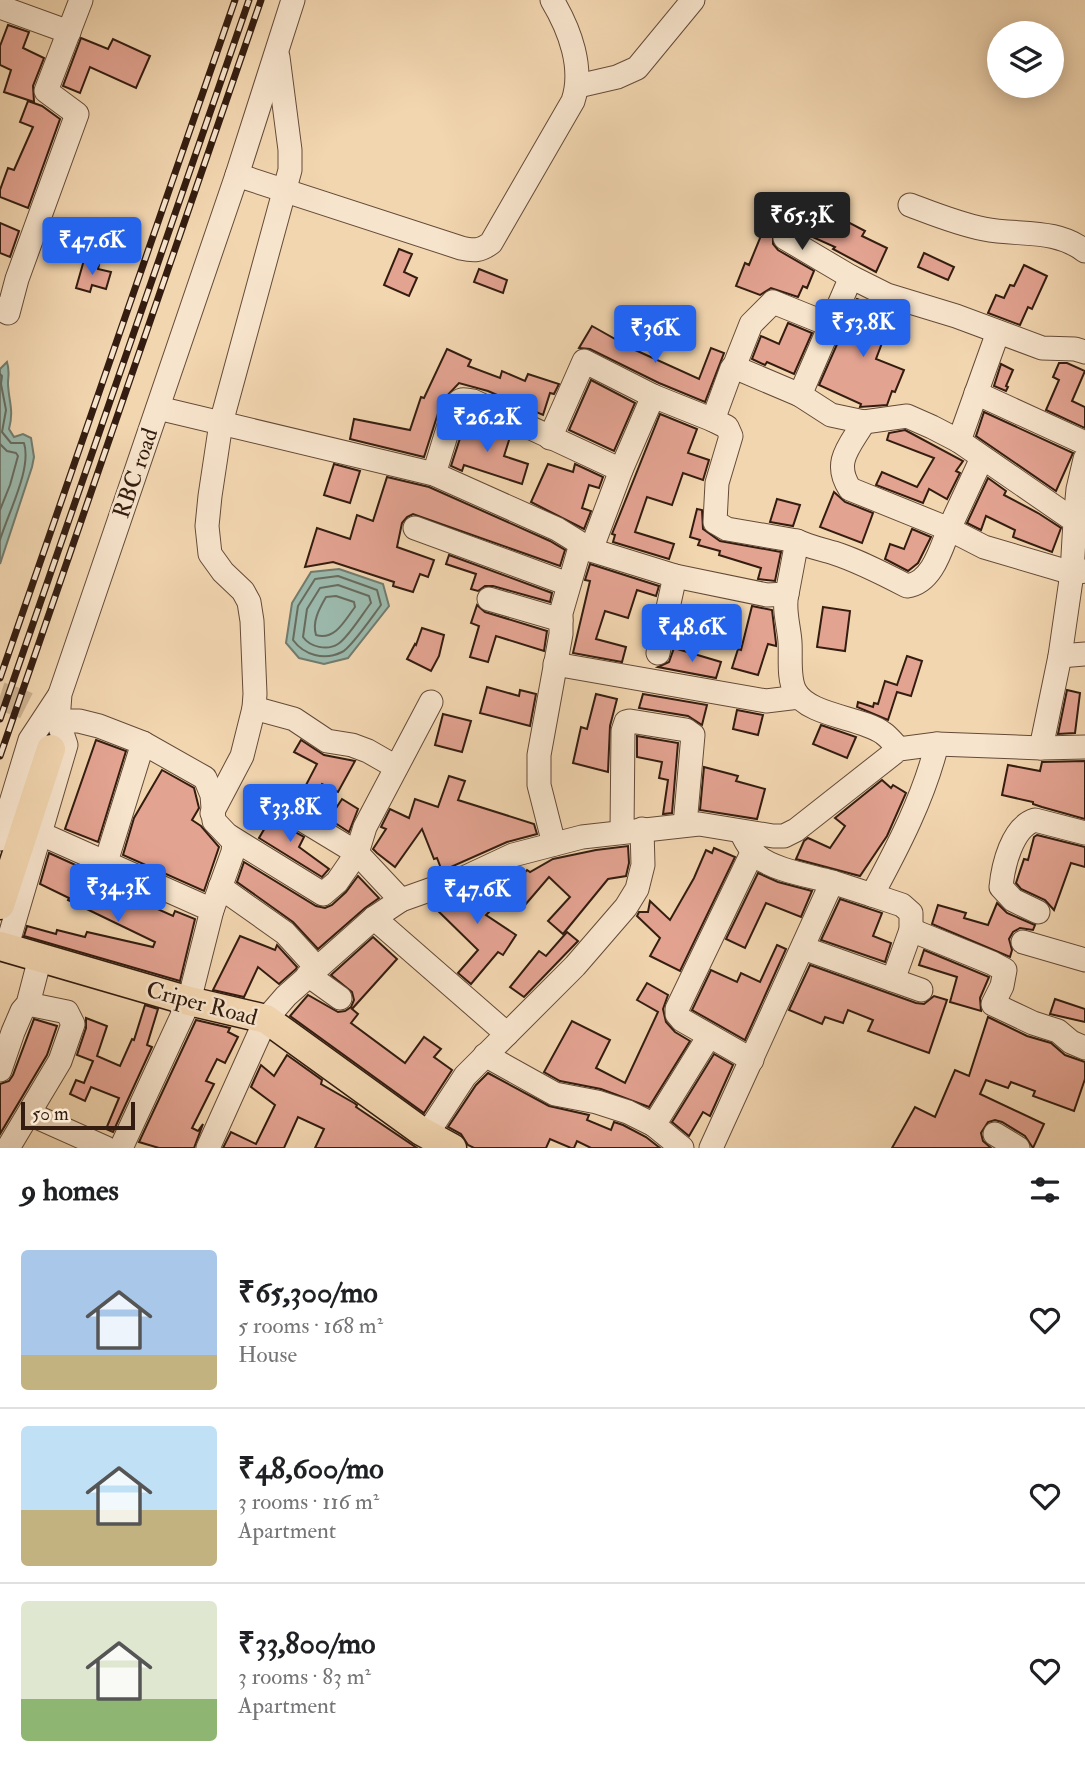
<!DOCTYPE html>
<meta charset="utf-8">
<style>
:root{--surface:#fff;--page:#f6f6f6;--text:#202124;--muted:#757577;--line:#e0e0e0;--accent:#2563eb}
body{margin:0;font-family:"IM FELL Double Pica",serif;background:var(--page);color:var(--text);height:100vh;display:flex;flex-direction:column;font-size:26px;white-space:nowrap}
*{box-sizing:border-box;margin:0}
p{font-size:23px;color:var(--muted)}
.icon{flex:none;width:38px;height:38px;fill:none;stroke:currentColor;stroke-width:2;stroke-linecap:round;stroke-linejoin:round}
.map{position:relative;height:1148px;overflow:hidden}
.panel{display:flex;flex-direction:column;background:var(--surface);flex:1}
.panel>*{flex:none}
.buttons{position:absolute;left:987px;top:21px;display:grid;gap:14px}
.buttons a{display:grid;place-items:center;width:77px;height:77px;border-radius:50%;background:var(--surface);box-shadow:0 4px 18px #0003;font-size:35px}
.scale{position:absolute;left:21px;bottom:18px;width:114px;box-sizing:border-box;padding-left:7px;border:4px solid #341d10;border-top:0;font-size:19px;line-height:24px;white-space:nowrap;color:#341d10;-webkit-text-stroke:5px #f7e4cc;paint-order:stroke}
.price{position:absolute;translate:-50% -60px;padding:0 16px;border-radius:7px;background:var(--accent);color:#fff;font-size:23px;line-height:46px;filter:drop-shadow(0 2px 4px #0008)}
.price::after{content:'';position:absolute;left:50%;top:42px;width:21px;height:16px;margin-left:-10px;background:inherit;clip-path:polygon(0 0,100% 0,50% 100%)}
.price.selected{background:#222;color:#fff}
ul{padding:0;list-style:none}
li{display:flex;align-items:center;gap:21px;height:175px;padding:0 21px}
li+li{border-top:2px solid var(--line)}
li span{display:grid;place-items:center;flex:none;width:196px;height:140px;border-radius:7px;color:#555}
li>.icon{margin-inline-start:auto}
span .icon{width:84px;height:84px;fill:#fffc;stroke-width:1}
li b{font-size:30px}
h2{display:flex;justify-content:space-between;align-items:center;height:84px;padding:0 21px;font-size:30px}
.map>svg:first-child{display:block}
.water{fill:#9bb9ac;stroke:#727b6e;stroke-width:2}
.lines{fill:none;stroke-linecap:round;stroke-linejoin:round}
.shore{stroke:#686b5e;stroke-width:2}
.building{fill:#e3a391;stroke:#341d10;stroke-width:2}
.major-tunnel{stroke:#ccb190;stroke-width:28;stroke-dasharray:28 14;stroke-linecap:butt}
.minor-casing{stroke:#644b38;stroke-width:25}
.major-casing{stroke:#341d10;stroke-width:31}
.minor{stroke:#f7e4cc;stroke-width:23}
.major{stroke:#f2d6b0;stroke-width:28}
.rail-casing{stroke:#341d10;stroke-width:7}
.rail{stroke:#f7e4cc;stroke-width:4.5;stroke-dasharray:13;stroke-linecap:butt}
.labels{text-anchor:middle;stroke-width:5;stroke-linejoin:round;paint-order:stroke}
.street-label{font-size:23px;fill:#341d10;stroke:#f7e4cc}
</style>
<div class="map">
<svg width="1085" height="1148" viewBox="0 0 1085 1148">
<rect width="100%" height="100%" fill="#f2d6b0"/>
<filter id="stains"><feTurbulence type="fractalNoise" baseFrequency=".00286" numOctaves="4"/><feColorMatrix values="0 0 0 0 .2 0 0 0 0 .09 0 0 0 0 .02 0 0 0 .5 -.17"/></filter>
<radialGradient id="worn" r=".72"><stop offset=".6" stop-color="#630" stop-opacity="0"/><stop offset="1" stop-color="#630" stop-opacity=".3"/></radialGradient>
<g class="water">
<path d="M 7,362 C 10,372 8,375 8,384 C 9,403 14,410 9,429 L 14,437 L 23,434 L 31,438 L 34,457 L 32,467 L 0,564 L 0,369 Z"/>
<polygon points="339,569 383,584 389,606 348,658 324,664 299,658 286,643 292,603 311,572"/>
</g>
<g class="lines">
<g class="shore">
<path d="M 0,374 L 2,376 L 1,384 L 6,410 L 2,432 L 11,443 L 24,443 C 32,469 8,513 0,540"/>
<polyline points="0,444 7,451 16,453 18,456 10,485 0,510"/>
<path d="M 338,576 L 377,590 L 381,605 C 374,614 351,648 342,652 C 324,661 304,655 293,640 L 298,606 L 315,579 Z"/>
<path d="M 338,585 L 369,596 L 371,603 C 363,613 348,638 338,644 C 327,651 310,647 303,637 L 307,609 L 320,588 Z"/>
<path d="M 336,596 L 354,602 L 355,607 C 345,620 335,641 316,635 C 312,622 319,609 326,597 Z"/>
</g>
</g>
<g class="building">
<polygon points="8,25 29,32 23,48 44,58 33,86 34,102 4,92 11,70 0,65 0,46"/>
<polygon points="81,38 108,49 113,39 150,56 136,88 90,67 80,93 63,86"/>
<polygon points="28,101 42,106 60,119 28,208 0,197 0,190 8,168 14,170 33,127 20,122"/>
<polygon points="771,202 808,216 809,212 845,227 848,222 865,231 862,236 887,248 876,272 833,249 835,247 784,224 778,226 773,232 773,244 778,250 814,271 807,288 803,286 798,297 771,288 760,295 736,286 745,263 749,265 767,221 764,220"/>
<polygon points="0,223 19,231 10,257 0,253"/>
<polygon points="399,249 412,254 404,272 417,278 409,296 384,285"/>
<polygon points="924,253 954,267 948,280 918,267"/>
<polygon points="84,260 99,265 98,269 111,272 106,289 92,285 90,292 76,288"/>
<polygon points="1024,265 1047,276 1032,309 1028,307 1020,325 988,313 996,295 1004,298 1010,285 1014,286"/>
<polygon points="479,269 507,280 503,293 474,282"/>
<polygon points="857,299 893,314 876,359 904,370 895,392 892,391 887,405 860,407 861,404 819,385"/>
<polygon points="788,323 812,333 794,374 767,362 765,365 752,359 761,336 779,344"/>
<polygon points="592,326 633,349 699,379 711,348 724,353 705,402 659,383 590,349 579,348"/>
<polygon points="447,349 471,360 468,366 500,378 502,371 525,381 528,374 559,384 554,394 550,393 543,415 488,391 459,383 442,401 424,457 350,439 354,419 410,430 421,397 424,398"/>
<polygon points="1059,363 1067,363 1085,371 1072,401 1085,407 1085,428 1046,410 1059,380 1053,377"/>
<polygon points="1001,364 1013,370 1006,386 1008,387 1006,391 994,386"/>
<polygon points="591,380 635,403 614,451 569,430"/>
<polygon points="984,412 1073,453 1056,491 976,436"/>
<polygon points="660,414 697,429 688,453 709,460 703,480 683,473 672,505 647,497 635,532 674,544 669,559 613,542 615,535 612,534"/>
<polygon points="465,423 510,437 504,456 528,464 522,484 464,465 462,471 451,466"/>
<polygon points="905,430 963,461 956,471 960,473 947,499 929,489 923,503 876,485 882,472 917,487 934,458 887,440 889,433"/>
<polygon points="334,464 360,471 350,503 324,495"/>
<polygon points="548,464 573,472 575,464 603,477 599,488 589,485 582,508 591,511 584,529 531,502"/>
<polygon points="387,477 429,487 550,541 565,550 560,566 413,514 407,517 402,523 397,547 434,560 428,577 420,574 413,592 393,586 394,582 333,562 305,567 317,528 350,539 357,515 373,521"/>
<polygon points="988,478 1006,491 1004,495 1038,513 1061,528 1052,552 1013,537 1015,530 986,516 981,530 967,523"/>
<polygon points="834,492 845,502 873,513 862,543 820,527"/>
<polygon points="777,499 800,505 793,526 770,522"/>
<polygon points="697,509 702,510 703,529 720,541 781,552 775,581 758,579 761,568 719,555 720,551 698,545 700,540 690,537"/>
<polygon points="912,529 931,537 918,563 908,571 885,559 890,544 904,549"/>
<polygon points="449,555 552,593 550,602 493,586 485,586 478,591 471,589 476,574 446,564"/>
<polygon points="590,564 659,586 656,596 637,590 628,618 605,611 596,639 626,647 622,662 573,653 590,581 585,580"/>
<polygon points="477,605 485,612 547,631 544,651 496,636 488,662 470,657 479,626 471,623"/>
<polygon points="752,606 772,610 776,643 776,646 768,644 758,675 732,668 738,649 741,650"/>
<polygon points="823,607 850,611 845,651 817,647"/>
<polygon points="422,628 444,635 439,656 431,671 407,659 415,644 416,645"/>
<polygon points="674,648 721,662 716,678 658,667 669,662"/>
<polygon points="907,656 922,661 911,696 897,692 888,720 857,707 858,702 873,707 874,703 878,704 885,681 897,685"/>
<polygon points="487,687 519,696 520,690 536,694 530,726 480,713"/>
<polygon points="1067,690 1080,693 1075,733 1058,734"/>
<polygon points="596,694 617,699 610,726 608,772 573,763 581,727 587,729"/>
<polygon points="643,694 707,705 702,725 688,716 639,708"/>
<polygon points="737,710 763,715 758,735 733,729"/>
<polygon points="443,714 471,721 462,752 435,745"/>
<polygon points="821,725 856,737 847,758 813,744"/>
<polygon points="637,736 678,743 672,813 663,814 668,780 659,778 662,762 637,757"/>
<polygon points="96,740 126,751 98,842 65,829"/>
<polygon points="301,740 324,755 355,761 338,792 322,784 308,807 293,803 303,786 305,787 317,764 294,752"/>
<polygon points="1085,761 1085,819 1042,807 1033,804 1033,802 1002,795 1008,765 1040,771 1042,762"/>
<polygon points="704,767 738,776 736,781 765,789 757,819 700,810"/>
<polygon points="162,770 194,788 199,808 192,820 201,826 219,847 204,891 123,855 134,818"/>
<polygon points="449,776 465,781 458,800 534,824 537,834 507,842 442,871 437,858 434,859 422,829 395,867 377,853 373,849 386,829 381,827 390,809 409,818 415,799 438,807"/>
<polygon points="882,780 891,788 893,785 906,793 887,836 860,876 796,859 804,841 808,838 830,848 845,826 835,818"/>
<polygon points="342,799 358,809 349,832 329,819"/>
<polygon points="275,811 282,816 288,828 304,837 299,847 329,869 322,877 259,838"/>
<polygon points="1037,835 1085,847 1085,867 1071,863 1054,910 1045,900 1021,889 1016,883 1024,859 1028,860 1034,837"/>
<polygon points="628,846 629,863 626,876 608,879 563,934 548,921 570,897 549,877 525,905 509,891 527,870 530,872 553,859 596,850"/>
<polygon points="714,848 735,857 680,971 650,956 660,938 637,916 639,912 648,912 650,901 670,920 694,878 706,850 712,853"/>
<polygon points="49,853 80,867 79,869 99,878 97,882 173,916 175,911 195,919 180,981 24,936 27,926 56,934 57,930 85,937 87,932 153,947 155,942 68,900 69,898 40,884"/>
<polygon points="244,862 316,906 325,908 332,905 346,892 358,876 379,898 365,908 318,949 293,922 237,882"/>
<polygon points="758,873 778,882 812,891 801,917 766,903 745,948 726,939"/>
<polygon points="488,882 504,897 486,915 516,935 503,955 498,952 471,984 458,973 478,950 431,904"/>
<polygon points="840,899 882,913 873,936 891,943 885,962 821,940"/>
<polygon points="997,903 1007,913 1035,925 1033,930 1020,928 1013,932 1009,939 1012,950 1010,957 932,924 938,905 966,913 964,918 988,925"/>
<polygon points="567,932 578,941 524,997 510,987 539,951 546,956"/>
<polygon points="240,936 275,950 277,945 297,967 296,969 279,984 258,967 244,997 213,990"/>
<polygon points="373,937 397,959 352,1009 358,1014 351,1023 405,1063 424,1037 441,1049 434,1057 452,1070 424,1113 290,1016 308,995 338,1012 345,1011 351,1007 354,1000 352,992 331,975"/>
<polygon points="777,945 786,949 745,1040 692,1010 711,970 737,982 741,973 760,982"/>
<polygon points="924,950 989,977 980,998 981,1011 950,1002 957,977 919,965"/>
<polygon points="810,965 916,1003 924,1004 934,996 947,1000 929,1053 868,1031 873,1020 848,1010 843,1023 825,1017 822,1024 789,1010"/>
<polygon points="647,983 668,995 663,1009 666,1022 675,1032 690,1041 649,1107 601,1089 560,1081 544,1072 572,1021 610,1040 596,1068 625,1083 658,1012 637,1000"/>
<polygon points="1055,999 1085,1009 1085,1022 1050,1014"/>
<polygon points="145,1005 158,1009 147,1045 152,1047 113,1132 106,1129 119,1098 91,1087 85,1101 70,1094 76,1080 84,1083 93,1061 77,1055 86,1028 86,1018 107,1026 97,1056 120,1066 132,1039 134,1040"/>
<polygon points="988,1017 1027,1036 1051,1043 1065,1055 1085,1062 1085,1079 1074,1111 1033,1096 1035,1091 1011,1082 1008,1088 986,1080 980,1094 1044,1124 1033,1148 1025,1136 1002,1122 995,1120 988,1122 981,1133 983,1141 991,1148 892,1148 915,1107 935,1117 955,1070 969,1076"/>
<polygon points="34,1019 57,1026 47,1055 0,1134 0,1084 9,1081 13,1075"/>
<polygon points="196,1020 230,1028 228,1032 238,1037 225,1063 217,1059 206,1081 214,1084 192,1128 198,1131 203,1124 194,1148 159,1148 139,1142"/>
<polygon points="714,1054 733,1065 710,1116 703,1112 689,1136 672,1122"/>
<polygon points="287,1055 322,1080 321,1084 354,1103 357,1105 356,1107 417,1148 315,1148 324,1129 298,1117 284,1148 223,1148 231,1132 256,1144 275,1105 251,1087 261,1065 274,1076"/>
<polygon points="488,1073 549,1106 589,1115 587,1120 611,1130 614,1122 623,1125 646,1137 660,1148 591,1148 577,1141 574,1148 571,1148 550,1139 546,1148 474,1148 468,1145 461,1134 448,1127 476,1085"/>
</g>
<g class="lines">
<path class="major-tunnel" d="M 0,696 C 37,708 42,710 51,749"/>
<g class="minor-casing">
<g id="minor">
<polyline points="0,7 69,32"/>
<polyline points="578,86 617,77 637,68 693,0"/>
<path d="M 237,175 L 461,248 C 474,251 480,251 491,243 L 573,101 C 584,68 570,30 552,0"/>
<path d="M 910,205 C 934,214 958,224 984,229 C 1019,236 1055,228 1085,251"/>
<polyline points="785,238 851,277"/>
<polyline points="0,309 8,313 17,279 77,114 46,91 81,0"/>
<polyline points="734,367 751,324 773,302 830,325"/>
<polyline points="976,393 1085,443"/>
<polyline points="800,395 851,277 887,295 956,316 1042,348 1075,349 1085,352"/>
<path d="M 158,408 L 434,474 L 557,529 L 591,550 L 675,576 L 767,595 L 787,594 C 783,609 789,626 790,642 C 791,657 788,678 795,691 C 808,716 861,717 883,733 C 889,737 894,744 899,749"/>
<polyline points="713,420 727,427 731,436 717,483 715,522 727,529 797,541"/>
<path d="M 864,422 C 850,446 832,462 850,489 L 949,529 L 982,458"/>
<polyline points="550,438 584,361 653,396"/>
<polyline points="959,441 998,332"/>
<polyline points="1085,459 1078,489 1075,521 1085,523"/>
<path d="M 434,474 L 455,406 C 460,398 464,399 473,401 L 621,470"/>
<polyline points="415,528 568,584"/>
<polyline points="591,550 621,470 653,396 713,420 732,368 734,367 800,395 831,415 864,422 907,416 932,427 959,441 1075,521 1072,573 1060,656 1041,748"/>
<path d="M 787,594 L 797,541 C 809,547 821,549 834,553 C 859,561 884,574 907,586 C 932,583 941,549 949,529 L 984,547 L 1072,573 L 1085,571"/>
<polyline points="489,599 561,620"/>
<polyline points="658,653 675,576"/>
<polyline points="1060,656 1085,654"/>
<polyline points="555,664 766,701 799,697"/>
<polyline points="254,708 294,719 327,741 352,745 368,751 396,767"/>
<polyline points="58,721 79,721 99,726 143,743 205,778 212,795 214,821 234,842 233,852 212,910"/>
<polyline points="212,813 242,756 254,708 255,694 252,621 249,602 243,591 223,572 210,554 207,526 210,496 221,423 290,170 290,150 278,57"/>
<polyline points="622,832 623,731 626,722 630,721 686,730 693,735 685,825"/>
<polyline points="39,833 212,910 189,1001 121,1148"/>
<polyline points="229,836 323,894 337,882 357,853 296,816"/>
<polyline points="0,839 30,740 59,696"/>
<polyline points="554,844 539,785 539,755 561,634 561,613 581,544"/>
<polyline points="106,862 143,743"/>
<path d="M 832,882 L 872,895 C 898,847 924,797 937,744"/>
<polyline points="220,887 285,933 317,968"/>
<polyline points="872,895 902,905 911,913 911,930 893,980"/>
<polyline points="401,900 357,853 365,827 431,702"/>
<path d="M 1038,912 L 1013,900 L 1001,887 C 1003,866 1012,827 1035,820 L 1085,833"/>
<polyline points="374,918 507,1034"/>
<polyline points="911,930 992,963 1005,970 1002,986 993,1004 1033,1023 1058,1031 1071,1042 1085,1048"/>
<polyline points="1023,942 1085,960"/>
<polyline points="803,948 921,990"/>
<polyline points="6,949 66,745 58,721 60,694 237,175 293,0"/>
<polyline points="308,975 340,998"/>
<polyline points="485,1055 555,1094 597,1102 628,1112 654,1125 682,1148"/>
<polyline points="752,1060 682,1020 677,1014 677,1009 753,851"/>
<polyline points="0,1070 13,1032 22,1011 28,1004 40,958"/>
<polyline points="30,1114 106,1148"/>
<polyline points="654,1125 709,1036"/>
<polyline points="427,1134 465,1076 575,966 626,907 637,889 643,865 642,829"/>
<polyline points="995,1134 1018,1148"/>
<polyline points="8,1148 60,1061 73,1024 67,1012 28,1004"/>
<polyline points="208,1148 266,1019 286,996 374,918 401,900 466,877 513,855 582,837 699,824 773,836 784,836 796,830 899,749 937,744 1041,748 1085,747"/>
<path d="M 711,1148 L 832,882 C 811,876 773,870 757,856 C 749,849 745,840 741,832"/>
</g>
</g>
<g class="major-casing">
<g id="major">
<polyline points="0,905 51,749"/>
<polyline points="0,946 189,1001 266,1019 421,1131 452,1148"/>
</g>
</g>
<use href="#minor" class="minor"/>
<use href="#major" class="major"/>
<g class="rail-casing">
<g id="rail">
<polyline points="0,678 235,0"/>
<polyline points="0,719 249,0"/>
<polyline points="0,756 261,0"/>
</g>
</g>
<use href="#rail" class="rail"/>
</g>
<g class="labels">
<g class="street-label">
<text transform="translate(135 473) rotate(-71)" y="8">RBC road</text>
<text transform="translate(202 1003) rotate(15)" y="8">Criper Road</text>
</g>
</g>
<rect width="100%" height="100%" filter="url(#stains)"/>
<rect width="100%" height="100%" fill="url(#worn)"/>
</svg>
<div class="buttons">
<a><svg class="icon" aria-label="layers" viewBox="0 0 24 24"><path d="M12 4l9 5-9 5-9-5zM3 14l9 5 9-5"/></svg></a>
</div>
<div class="scale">50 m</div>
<b class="price selected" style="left:802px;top:252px">₹65.3K</b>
<b class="price" style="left:92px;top:277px">₹47.6K</b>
<b class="price" style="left:863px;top:359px">₹53.8K</b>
<b class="price" style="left:655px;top:365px">₹36K</b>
<b class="price" style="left:487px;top:454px">₹26.2K</b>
<b class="price" style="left:692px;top:664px">₹48.6K</b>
<b class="price" style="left:290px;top:844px">₹33.8K</b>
<b class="price" style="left:118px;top:924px">₹34.3K</b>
<b class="price" style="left:477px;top:926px">₹47.6K</b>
</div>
<section class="panel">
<h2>9 homes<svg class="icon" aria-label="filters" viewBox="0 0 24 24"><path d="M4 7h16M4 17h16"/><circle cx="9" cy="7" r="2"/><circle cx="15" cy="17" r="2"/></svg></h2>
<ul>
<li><span style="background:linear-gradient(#a9c7e8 75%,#c2b280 0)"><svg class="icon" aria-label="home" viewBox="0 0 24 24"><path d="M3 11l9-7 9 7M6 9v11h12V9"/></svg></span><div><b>₹65,300/mo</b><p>5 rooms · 168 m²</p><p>House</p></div><svg class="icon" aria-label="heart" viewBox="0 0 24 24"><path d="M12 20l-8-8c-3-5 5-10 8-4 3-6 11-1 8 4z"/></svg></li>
<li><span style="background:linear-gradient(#bfe0f5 60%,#c2b280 0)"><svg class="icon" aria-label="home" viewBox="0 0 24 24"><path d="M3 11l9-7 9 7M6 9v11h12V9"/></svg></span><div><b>₹48,600/mo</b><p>3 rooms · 116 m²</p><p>Apartment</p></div><svg class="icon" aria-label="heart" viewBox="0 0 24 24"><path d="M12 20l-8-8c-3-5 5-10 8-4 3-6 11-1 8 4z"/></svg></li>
<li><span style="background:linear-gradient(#dfe7d0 70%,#8fb573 0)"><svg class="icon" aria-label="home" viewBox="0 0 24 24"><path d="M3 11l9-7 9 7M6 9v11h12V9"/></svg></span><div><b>₹33,800/mo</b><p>3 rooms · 83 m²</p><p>Apartment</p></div><svg class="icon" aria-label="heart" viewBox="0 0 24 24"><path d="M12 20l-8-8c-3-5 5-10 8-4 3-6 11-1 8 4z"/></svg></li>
</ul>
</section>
